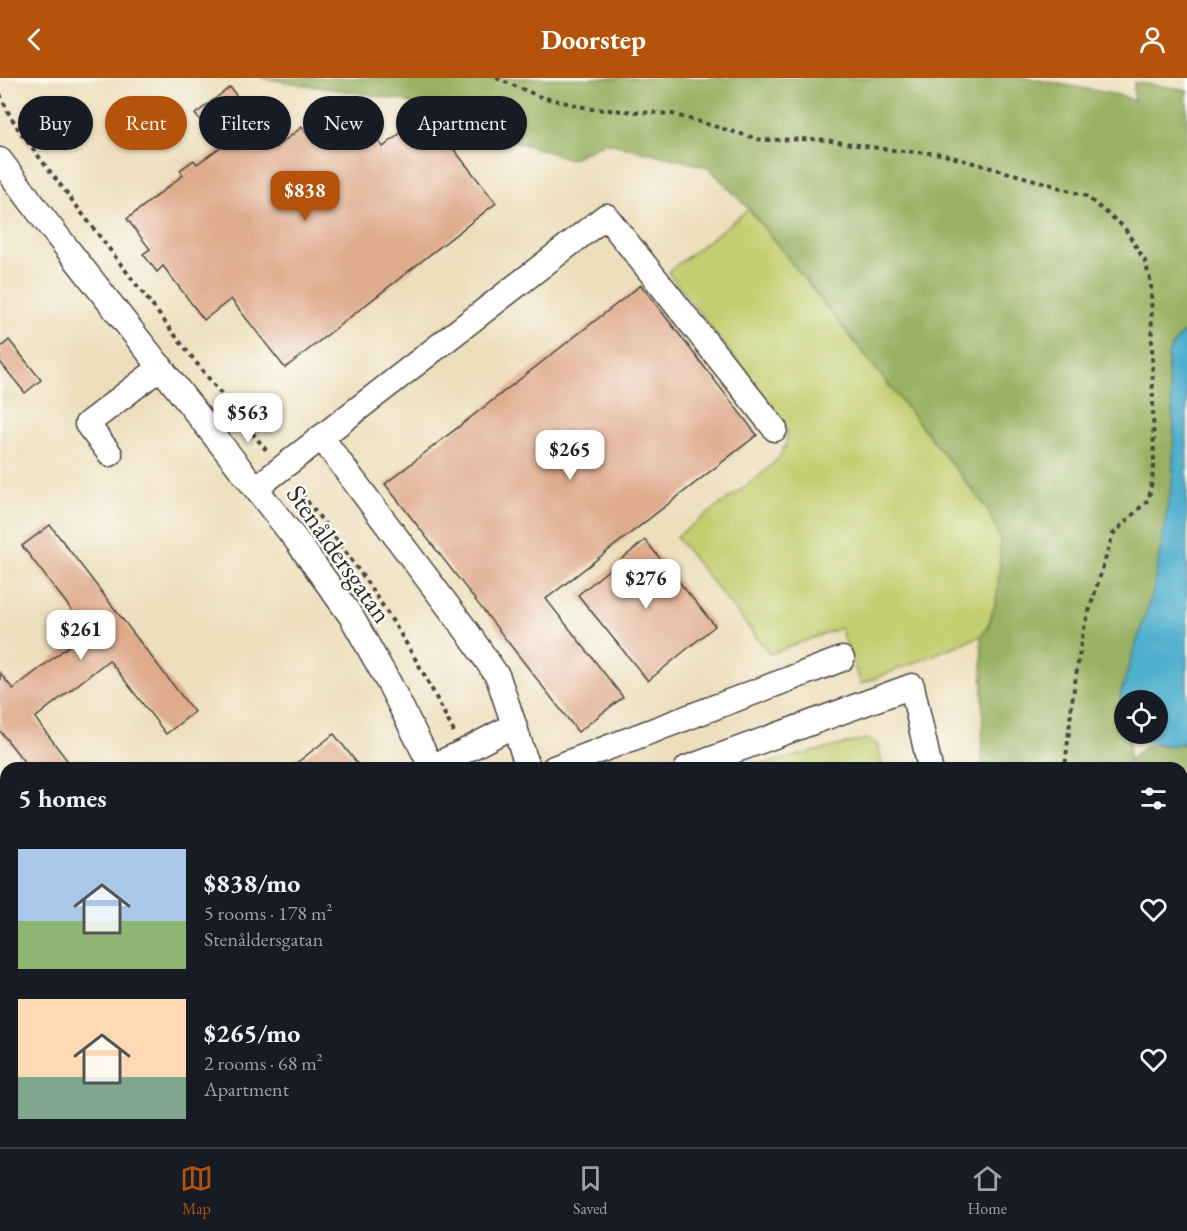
<!DOCTYPE html>
<meta charset="utf-8">
<style>
:root{--surface:#171b24;--page:#242831;--text:#f1f3f6;--muted:#9ea1a6;--line:#363941;--accent:#b45309}
body{margin:0;font-family:"EB Garamond",serif;background:var(--page);color:var(--text);height:100vh;display:flex;flex-direction:column;font-size:22px;white-space:nowrap}
*{box-sizing:border-box;margin:0}
p{font-size:20px;color:var(--muted)}
.icon{flex:none;width:33px;height:33px;fill:none;stroke:currentColor;stroke-width:2;stroke-linecap:round;stroke-linejoin:round}
.map{position:relative;flex:1;overflow:hidden}
.drawer{position:absolute;left:0px;top:684px;width:1188px;height:386px;display:flex;flex-direction:column;background:var(--surface);border-radius:18px 18px 0 0;box-shadow:0 2px 4px #0004}
.drawer>*{flex:none}
.guide{position:absolute;left:18px;top:18px;width:600px;height:54px;display:flex;gap:12px}
.buttons{position:absolute;left:1114px;top:612px;display:grid;gap:12px}
.buttons a{display:grid;place-items:center;width:54px;height:54px;border-radius:50%;background:var(--surface);box-shadow:0 2px 4px #0004;font-size:30px}
.price{position:absolute;translate:-50% -51px;padding:0 14px;border-radius:12px;background:#fff;color:#222;font-size:20px;line-height:39px;filter:drop-shadow(0 2px 3px #0008)}
.price::after{content:'';position:absolute;left:50%;top:36px;width:18px;height:14px;margin-left:-9px;background:inherit;clip-path:polygon(0 0,100% 0,50% 100%)}
.price.active{background:var(--accent);color:#fff}
ul{padding:0;list-style:none}
li{display:flex;align-items:center;gap:18px;height:150px;padding:0 18px}
li span{display:grid;place-items:center;flex:none;width:168px;height:120px;border-radius:0px;color:#555}
li>.icon{margin-inline-start:auto}
span .icon{width:72px;height:72px;fill:#fffc;stroke-width:1}
li b{font-size:26px}
h2{display:flex;justify-content:space-between;align-items:center;height:72px;padding:0 18px;font-size:26px}
.tag{padding:0 21px;border-radius:27px;background:var(--surface);box-shadow:0 2px 4px #0004;font-size:21px;line-height:54px}
.tag.active{background:var(--accent);color:#fff}
header{display:flex;justify-content:space-between;align-items:center;height:78px;padding:0 18px;background:var(--accent);color:#fff;font-size:27px;font-weight:700}
.tab-bar{display:flex;justify-content:space-around;align-items:center;height:84px;border-top:2px solid var(--line);background:var(--surface);font-size:16px;color:var(--muted)}
.tab-bar a{display:grid;justify-items:center;gap:3px}
.tab-bar .active{color:var(--accent)}
.map>svg:first-child{display:block}
.green{fill:#c2ce70;stroke:#767c4e;stroke-width:1.5}
.forest{fill:#99b162;stroke:#626e46;stroke-width:1.5}
.water{fill:#4fafce;stroke:#3d6d7c;stroke-width:1.5}
.building{fill:#dfab8d}
.lines{fill:none;stroke-linecap:round;stroke-linejoin:round}
.minor-casing{stroke:#484641;stroke-width:27}
.path{stroke:#484641;stroke-width:4;stroke-dasharray:4.5 4.5;stroke-linecap:butt}
.minor{stroke:#fff;stroke-width:24}
.labels{text-anchor:middle;stroke-width:5;stroke-linejoin:round;paint-order:stroke}
.street-label{font-size:27px;fill:#2b2b2b;stroke:#fdfcf7}
</style>
<header><svg class="icon" aria-label="back" viewBox="0 0 24 24"><path d="M15 5l-7 7 7 7"/></svg>Doorstep<svg class="icon" aria-label="person" viewBox="0 0 24 24"><circle cx="12" cy="8" r="4"/><path d="M4 21q1-7 8-7t8 7"/></svg></header>
<div class="map">
<svg width="1187" height="1069" viewBox="0 0 1187 1069">
<rect width="100%" height="100%" fill="#fdfcf7"/>
<filter id="ink" filterUnits="userSpaceOnUse"><feTurbulence type="fractalNoise" baseFrequency=".0167" numOctaves="2"/><feDisplacementMap in="SourceGraphic" scale="12" xChannelSelector="R" yChannelSelector="G"/><feConvolveMatrix kernelMatrix="1 2 1 2 8 2 1 2 1" color-interpolation-filters="sRGB"/></filter>
<filter id="wash" filterUnits="userSpaceOnUse"><feTurbulence type="fractalNoise" baseFrequency=".008" numOctaves="4" result="noise"/><feDisplacementMap in="SourceGraphic" scale="24" xChannelSelector="R" yChannelSelector="G"/><feGaussianBlur stdDeviation="1.35" result="paint"/><feColorMatrix in="noise" values="0 0 0 0 0 0 0 0 0 0 0 0 0 0 0 0 0 1.4 0 .05"/><feComposite in="paint" operator="in"/></filter>
<g filter="url(#wash)">
<rect width="100%" height="100%" fill="#eddebc"/>
<g class="green">
<path d="M 749,131 L 988,432 C 992,441 999,452 1000,462 C 1004,490 998,535 981,558 L 861,606 L 840,550 L 770,576 L 676,459 L 758,399 L 778,381 L 786,366 L 787,354 L 782,342 L 668,194 Z"/>
<polygon points="866,661 877,666 883,690 747,690"/>
<polygon points="0,984 6,987 6,1064 151,1064 160,1069 0,1069"/>
</g>
<polygon class="forest" points="261,0 1028,0 1123,18 1134,23 1134,4 1187,12 1187,253 1182,256 1171,281 1168,281 1168,297 1174,347 1173,399 1154,509 1139,560 1119,643 1125,653 1125,656 1127,656 1130,659 1128,683 1147,667 1185,666 1187,664 1187,1057 1185,1069 993,1069 992,1064 1182,1064 1182,690 982,690 983,612 981,558 988,549 996,524 1000,488 1000,460 988,432 749,131 708,89 605,64 571,81 470,49 403,22"/>
<polygon class="water" points="1187,252 1187,665 1168,668 1130,659 1127,656 1158,656 1158,622 1125,622 1125,653 1119,644 1121,614 1154,509 1173,399 1174,347 1168,296 1168,276 1177,261"/>
<g id="blocks">
<g class="building">
<polygon points="230,9 275,70 302,49 314,65 356,35 383,69 407,50 441,55 496,125 285,290 231,221 204,242 163,188 157,194 143,176 150,171 127,141 183,97 180,92 194,82 197,86 222,68 195,36"/>
<polygon points="641,207 757,357 546,521 623,619 578,654 385,406"/>
<polygon points="9,262 41,302 25,315 0,284 0,270"/>
<polygon points="50,447 194,634 166,656 109,582 35,640 73,690 29,690 0,653 0,595 13,611 88,553 22,468"/>
<polygon points="645,462 715,548 648,603 578,517"/>
<polygon points="334,656 361,690 290,690"/>
<polygon points="208,1064 402,1064 399,1069 218,1069"/>
<polygon points="904,1064 905,1069 874,1069 874,1068"/>
</g>
</g>
</g>
<g filter="url(#ink)">
<use href="#blocks" fill-opacity="0" stroke="#484641" stroke-width="1.5"/>
<g class="lines">
<g class="minor-casing">
<g id="minor">
<polyline points="0,82 44,141 297,463 351,538 390,607 432,690"/>
<polyline points="321,359 466,552 498,599 514,647 463,674 431,689"/>
<polyline points="110,376 87,346 161,289"/>
<polyline points="256,410 606,138 775,351"/>
<polyline points="514,647 528,690"/>
<polyline points="554,690 842,581"/>
<polyline points="687,690 912,608 930,690"/>
<polyline points="522,1064 539,1067"/>
</g>
</g>
<g class="path">
<polyline points="496,0 541,19 592,31 672,36 762,62 818,61 891,72 941,76 1042,104 1086,118 1124,149 1145,183 1151,205 1154,388 1149,421 1113,456 1083,553 1072,624 1065,690"/>
<polyline points="0,16 8,34 20,54 187,273 266,372"/>
<path d="M 296,409 C 338,462 379,518 413,577 C 428,602 440,628 454,654"/>
<polyline points="569,1064 570,1069"/>
<polyline points="1009,1069 1009,1064"/>
</g>
<use href="#minor" class="minor"/>
</g>
</g>
<g class="labels">
<g class="street-label">
<text transform="translate(339 476) rotate(55)" y="9">Stenåldersgatan</text>
</g>
</g>
</svg>
<div class="buttons">
<a><svg class="icon" aria-label="locate" viewBox="0 0 24 24"><circle cx="12" cy="12" r="6"/><path d="M12 2v4M12 18v4M2 12h4M18 12h4"/></svg></a>
</div>
<b class="price active" style="left:305px;top:144px">$838</b>
<b class="price" style="left:248px;top:366px">$563</b>
<b class="price" style="left:570px;top:403px">$265</b>
<b class="price" style="left:646px;top:532px">$276</b>
<b class="price" style="left:81px;top:583px">$261</b>
<div class="guide">
<a class="tag">Buy</a>
<a class="tag active">Rent</a>
<a class="tag">Filters</a>
<a class="tag">New</a>
<a class="tag">Apartment</a>
</div>
<section class="drawer">
<h2>5 homes<svg class="icon" aria-label="filters" viewBox="0 0 24 24"><path d="M4 7h16M4 17h16"/><circle cx="9" cy="7" r="2"/><circle cx="15" cy="17" r="2"/></svg></h2>
<ul>
<li><span style="background:linear-gradient(#a9c7e8 60%,#8fb573 0)"><svg class="icon" aria-label="home" viewBox="0 0 24 24"><path d="M3 11l9-7 9 7M6 9v11h12V9"/></svg></span><div><b>$838/mo</b><p>5 rooms · 178 m²</p><p>Stenåldersgatan</p></div><svg class="icon" aria-label="heart" viewBox="0 0 24 24"><path d="M12 20l-8-8c-3-5 5-10 8-4 3-6 11-1 8 4z"/></svg></li>
<li><span style="background:linear-gradient(#ffd9b3 65%,#7fa58c 0)"><svg class="icon" aria-label="home" viewBox="0 0 24 24"><path d="M3 11l9-7 9 7M6 9v11h12V9"/></svg></span><div><b>$265/mo</b><p>2 rooms · 68 m²</p><p>Apartment</p></div><svg class="icon" aria-label="heart" viewBox="0 0 24 24"><path d="M12 20l-8-8c-3-5 5-10 8-4 3-6 11-1 8 4z"/></svg></li>
</ul>
</section>
</div>
<nav class="tab-bar">
<a class="active"><svg class="icon" aria-label="map" viewBox="0 0 24 24"><path d="M3 6l6-2 6 2 6-2v14l-6 2-6-2-6 2zM9 4v14M15 6v14"/></svg>Map</a>
<a><svg class="icon" aria-label="saved" viewBox="0 0 24 24"><path d="M7 4h10v16l-5-4-5 4z"/></svg>Saved</a>
<a><svg class="icon" aria-label="home" viewBox="0 0 24 24"><path d="M3 11l9-7 9 7M6 9v11h12V9"/></svg>Home</a>
</nav>
